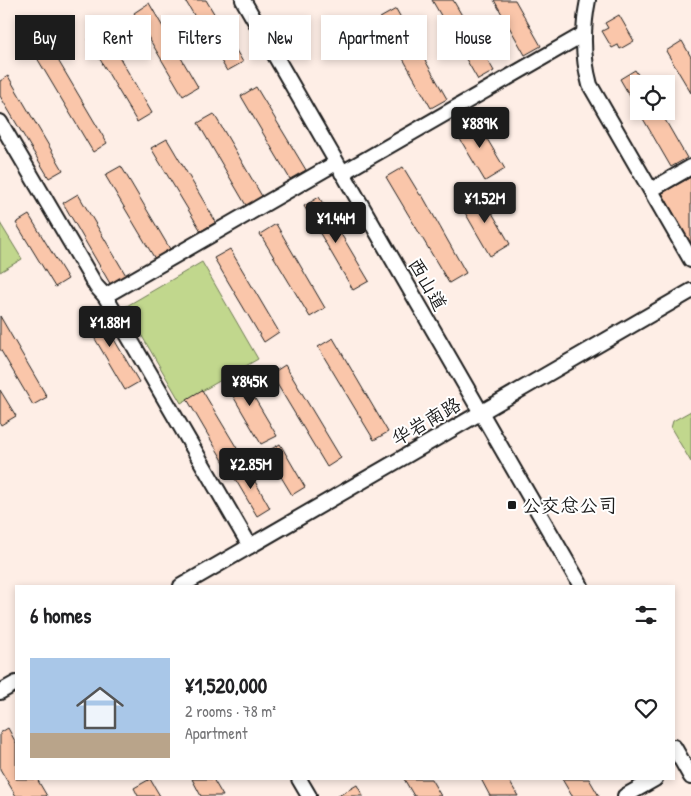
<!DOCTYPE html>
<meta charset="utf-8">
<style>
:root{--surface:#fff;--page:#f2f2f2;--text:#202124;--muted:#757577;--accent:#1c1c1c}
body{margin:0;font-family:"Patrick Hand","LXGW WenKai TC",sans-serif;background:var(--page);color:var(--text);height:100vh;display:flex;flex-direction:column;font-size:19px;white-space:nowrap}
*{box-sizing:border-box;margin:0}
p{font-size:16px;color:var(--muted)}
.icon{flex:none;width:28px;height:28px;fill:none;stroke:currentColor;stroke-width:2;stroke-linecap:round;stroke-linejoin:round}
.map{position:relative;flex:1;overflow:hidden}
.panel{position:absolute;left:15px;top:585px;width:660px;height:195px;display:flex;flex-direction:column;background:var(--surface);border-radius:0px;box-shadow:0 2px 8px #0003}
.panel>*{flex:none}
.guide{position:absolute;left:15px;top:15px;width:661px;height:45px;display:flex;gap:10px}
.tools{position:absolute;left:630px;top:75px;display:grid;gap:10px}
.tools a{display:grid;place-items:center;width:45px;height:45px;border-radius:0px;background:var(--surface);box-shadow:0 2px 8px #0003;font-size:25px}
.price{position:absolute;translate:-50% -42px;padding:0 11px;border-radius:5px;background:var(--accent);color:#fff;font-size:16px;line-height:32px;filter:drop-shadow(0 1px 2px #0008)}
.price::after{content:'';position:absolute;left:50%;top:30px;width:15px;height:11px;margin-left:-8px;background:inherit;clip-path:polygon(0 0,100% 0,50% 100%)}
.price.on{background:#222;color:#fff}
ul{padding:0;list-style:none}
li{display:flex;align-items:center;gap:15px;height:125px;padding:0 15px}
li span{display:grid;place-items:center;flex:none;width:140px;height:100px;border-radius:0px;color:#555}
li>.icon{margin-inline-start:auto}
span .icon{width:60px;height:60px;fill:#fffc;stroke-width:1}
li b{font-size:21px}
h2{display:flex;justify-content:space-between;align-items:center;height:60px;padding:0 15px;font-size:21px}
.chip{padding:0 18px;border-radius:0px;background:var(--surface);box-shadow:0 2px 8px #0003;font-size:18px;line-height:45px}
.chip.on{background:var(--accent);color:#fff}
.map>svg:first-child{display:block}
.green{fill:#c1d78d;stroke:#6e7a54}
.building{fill:#fac6aa;stroke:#1c1c1c}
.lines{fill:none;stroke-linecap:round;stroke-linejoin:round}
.minor-casing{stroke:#1c1c1c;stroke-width:18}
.minor{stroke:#fff;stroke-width:14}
.poi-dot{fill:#1c1c1c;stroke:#fff;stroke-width:2}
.labels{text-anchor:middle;stroke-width:4;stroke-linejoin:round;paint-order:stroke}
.street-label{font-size:19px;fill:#1c1c1c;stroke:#fff}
.poi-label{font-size:19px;fill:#1c1c1c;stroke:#fff;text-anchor:start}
</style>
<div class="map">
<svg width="691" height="796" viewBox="0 0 691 796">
<rect width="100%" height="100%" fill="#feeee6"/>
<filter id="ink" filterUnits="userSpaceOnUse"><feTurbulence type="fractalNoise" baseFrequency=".02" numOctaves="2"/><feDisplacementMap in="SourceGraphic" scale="10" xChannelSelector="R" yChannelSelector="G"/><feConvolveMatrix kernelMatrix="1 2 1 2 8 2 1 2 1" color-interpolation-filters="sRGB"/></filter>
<g filter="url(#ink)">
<g class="green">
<polygon points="0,223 22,259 0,272"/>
<polygon points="202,262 258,359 181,403 125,307"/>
<polygon points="691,411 691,462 671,428 673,421"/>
</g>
<g class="building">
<polygon points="185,0 206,0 243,62 227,71"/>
<polygon points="432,0 453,0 494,71 478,80"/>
<polygon points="494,0 515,0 541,46 525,55"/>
<polygon points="149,3 198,87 183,96 134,13"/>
<polygon points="396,9 447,99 431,108 380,18"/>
<polygon points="619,15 634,41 620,49 618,45 612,48 602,31 608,28 605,23"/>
<polygon points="103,29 152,113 137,122 88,39"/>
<polygon points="682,41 691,57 691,93 666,51"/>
<polygon points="52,50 107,143 93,152 37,58"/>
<polygon points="635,70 644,84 639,84 639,111 660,111 687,158 671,167 620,79"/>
<polygon points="8,76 63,170 49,178 0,96 0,81"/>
<polygon points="256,87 306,170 290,179 241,96"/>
<polygon points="214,114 263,198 247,207 198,123"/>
<polygon points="474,117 505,169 485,181 454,129"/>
<polygon points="167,139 216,222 201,231 151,148"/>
<polygon points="121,166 170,249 155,259 105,175"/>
<polygon points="403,167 420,195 422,195 466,273 449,283 386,177"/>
<polygon points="691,177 691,244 662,193"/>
<polygon points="480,192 510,244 490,256 460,204"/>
<polygon points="78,194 127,277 112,287 63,203"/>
<polygon points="319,197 369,281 353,290 304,206"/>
<polygon points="29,215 68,279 55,287 16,223"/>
<polygon points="276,224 325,308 310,317 260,234"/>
<polygon points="230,249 279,332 264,342 214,258"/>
<polygon points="95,307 139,382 125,390 81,315"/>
<polygon points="0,316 47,397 33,405 0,349"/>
<polygon points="333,338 388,432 374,440 318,347"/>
<polygon points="285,365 341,458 327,467 271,374"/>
<polygon points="238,370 277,436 261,444 223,379"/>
<polygon points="0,390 16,416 1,425 0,423"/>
<polygon points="202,390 241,455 225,464 187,399"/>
<polygon points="280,444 305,487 292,495 266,452"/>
<polygon points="245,464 270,508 257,516 231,472"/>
<polygon points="8,728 16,743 16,779 37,779 47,796 16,796 0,769 0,733"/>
<polygon points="150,779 160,796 138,796 134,788"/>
<polygon points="192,779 213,779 223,796 201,796"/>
<polygon points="404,779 431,779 441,796 414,796"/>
<polygon points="481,779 508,779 518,796 490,796"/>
<polygon points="562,779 589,779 599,796 572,796"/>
<polygon points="357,785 363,796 338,796"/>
</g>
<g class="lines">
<g class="minor-casing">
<g id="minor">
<polyline points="243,0 581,586"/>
<path d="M 588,0 C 582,30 582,56 590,85 L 691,260"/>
<polyline points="0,122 96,286 105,296"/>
<polyline points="342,173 582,35"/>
<polyline points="651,190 691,167"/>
<polyline points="250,546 105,296 336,163"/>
<polyline points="181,586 691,291"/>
<polyline points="0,692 16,683"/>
<polyline points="674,747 691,777"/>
<polyline points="299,779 309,796"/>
<polyline points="625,796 655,779"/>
</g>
</g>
<use href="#minor" class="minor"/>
</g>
</g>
<rect class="poi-dot" x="507" y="500" width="10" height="10" rx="2.5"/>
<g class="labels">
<g class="street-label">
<text transform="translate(428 284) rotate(60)" y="7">西山道</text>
<text transform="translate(426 421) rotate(-30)" y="7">华岩南路</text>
</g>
<g class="poi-label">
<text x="522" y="512">公交总公司</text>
</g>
</g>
</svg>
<div class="tools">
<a><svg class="icon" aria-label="locate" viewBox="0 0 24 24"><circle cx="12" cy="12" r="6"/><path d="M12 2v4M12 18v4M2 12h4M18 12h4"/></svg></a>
</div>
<b class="price" style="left:480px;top:149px">¥889K</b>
<b class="price on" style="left:485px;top:224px">¥1.52M</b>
<b class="price" style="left:336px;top:244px">¥1.44M</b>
<b class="price" style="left:110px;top:348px">¥1.88M</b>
<b class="price" style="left:250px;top:407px">¥845K</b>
<b class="price" style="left:251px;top:490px">¥2.85M</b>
<div class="guide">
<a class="chip on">Buy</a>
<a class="chip">Rent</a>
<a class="chip">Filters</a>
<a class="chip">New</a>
<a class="chip">Apartment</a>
<a class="chip">House</a>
</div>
<section class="panel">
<h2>6 homes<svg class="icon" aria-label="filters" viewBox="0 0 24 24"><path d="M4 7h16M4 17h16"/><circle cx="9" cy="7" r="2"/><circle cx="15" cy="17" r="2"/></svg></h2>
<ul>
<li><span style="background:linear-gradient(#a9c7e8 75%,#b9a48a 0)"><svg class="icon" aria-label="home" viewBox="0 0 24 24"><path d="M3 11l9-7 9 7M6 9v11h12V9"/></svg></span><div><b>¥1,520,000</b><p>2 rooms · 78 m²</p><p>Apartment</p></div><svg class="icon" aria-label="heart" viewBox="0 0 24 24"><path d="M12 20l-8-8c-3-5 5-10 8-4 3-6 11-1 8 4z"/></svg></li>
</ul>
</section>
</div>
